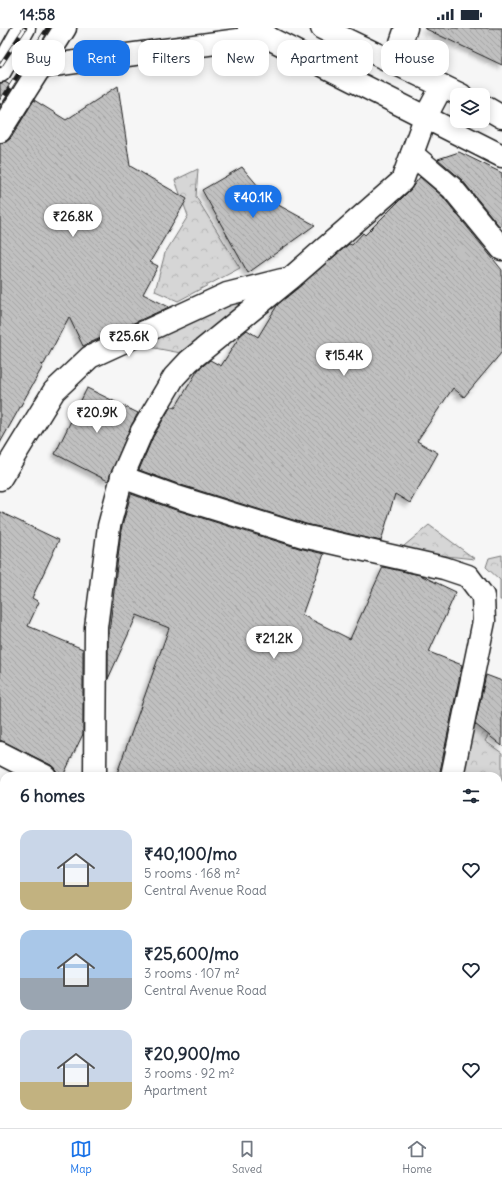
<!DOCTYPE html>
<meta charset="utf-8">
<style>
:root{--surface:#fff;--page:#f2f2f3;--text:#1f2937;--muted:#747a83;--line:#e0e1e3;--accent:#1a73e8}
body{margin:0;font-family:Delius,sans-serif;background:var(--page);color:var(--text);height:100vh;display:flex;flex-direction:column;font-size:15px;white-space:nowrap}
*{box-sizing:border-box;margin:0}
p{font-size:13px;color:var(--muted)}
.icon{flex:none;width:22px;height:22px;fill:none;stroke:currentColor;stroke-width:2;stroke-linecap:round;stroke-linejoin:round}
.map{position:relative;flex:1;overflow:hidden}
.drawer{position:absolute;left:0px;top:744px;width:502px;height:356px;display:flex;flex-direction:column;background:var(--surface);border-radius:12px 12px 0 0;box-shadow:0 2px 10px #0003}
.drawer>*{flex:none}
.top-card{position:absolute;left:12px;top:12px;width:478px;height:36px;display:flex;gap:8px}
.fabs{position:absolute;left:450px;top:60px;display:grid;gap:8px}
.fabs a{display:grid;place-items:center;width:40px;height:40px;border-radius:8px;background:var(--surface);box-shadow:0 2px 10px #0003;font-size:20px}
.price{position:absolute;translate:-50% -34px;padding:0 9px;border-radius:14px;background:#fff;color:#222;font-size:13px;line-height:26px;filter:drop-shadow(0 1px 2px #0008)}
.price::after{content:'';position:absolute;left:50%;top:24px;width:12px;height:9px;margin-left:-6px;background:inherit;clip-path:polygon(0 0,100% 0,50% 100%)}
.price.on{background:var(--accent);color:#fff}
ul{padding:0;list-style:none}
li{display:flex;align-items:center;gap:12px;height:100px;padding:0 20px}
li span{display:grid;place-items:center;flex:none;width:112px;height:80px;border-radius:12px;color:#555}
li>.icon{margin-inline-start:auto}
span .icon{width:48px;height:48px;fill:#fffc;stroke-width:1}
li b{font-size:17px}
h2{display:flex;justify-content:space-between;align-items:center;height:48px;padding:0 20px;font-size:17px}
.tag{padding:0 14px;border-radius:12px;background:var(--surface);box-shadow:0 2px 10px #0003;font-size:14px;line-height:36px}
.tag.on{background:var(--accent);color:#fff}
.status{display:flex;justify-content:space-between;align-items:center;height:28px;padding:0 20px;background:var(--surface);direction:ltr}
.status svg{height:11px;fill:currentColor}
.menu{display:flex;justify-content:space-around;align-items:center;height:56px;border-top:1px solid var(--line);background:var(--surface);font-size:11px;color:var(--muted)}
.menu a{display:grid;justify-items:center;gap:2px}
.menu .on{color:var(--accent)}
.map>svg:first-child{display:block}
.forest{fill:url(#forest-crowns);stroke:#797979}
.building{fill:url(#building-back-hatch);stroke:#1c1c1c;filter:url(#shadow)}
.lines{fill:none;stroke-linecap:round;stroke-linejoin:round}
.minor-casing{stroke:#1c1c1c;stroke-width:25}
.major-casing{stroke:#1c1c1c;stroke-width:25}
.minor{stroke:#fff;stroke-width:22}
.major{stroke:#fff;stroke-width:22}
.rail-casing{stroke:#1c1c1c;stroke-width:4.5}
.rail{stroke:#fff;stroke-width:3;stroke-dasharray:9;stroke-linecap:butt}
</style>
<div class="status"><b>14:58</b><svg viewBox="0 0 49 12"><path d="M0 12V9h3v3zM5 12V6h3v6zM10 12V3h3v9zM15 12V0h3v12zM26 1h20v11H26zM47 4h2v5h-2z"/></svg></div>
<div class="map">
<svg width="502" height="1100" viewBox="0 0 502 1100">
<defs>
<pattern id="forest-crowns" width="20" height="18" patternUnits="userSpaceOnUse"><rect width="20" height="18" fill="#d6d6d6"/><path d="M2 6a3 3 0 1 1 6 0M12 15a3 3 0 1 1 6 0" fill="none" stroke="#b7b7b7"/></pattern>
<pattern id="building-back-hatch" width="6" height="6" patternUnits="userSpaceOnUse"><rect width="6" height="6" fill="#c0c0c0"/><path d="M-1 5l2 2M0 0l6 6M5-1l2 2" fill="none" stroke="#a4a4a4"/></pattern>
<filter id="shadow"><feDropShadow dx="-3.5" dy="3.5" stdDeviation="2" flood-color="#0004"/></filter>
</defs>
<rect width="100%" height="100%" fill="#f6f6f6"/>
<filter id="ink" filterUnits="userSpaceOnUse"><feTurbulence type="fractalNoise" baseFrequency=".025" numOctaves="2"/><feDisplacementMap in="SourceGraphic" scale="8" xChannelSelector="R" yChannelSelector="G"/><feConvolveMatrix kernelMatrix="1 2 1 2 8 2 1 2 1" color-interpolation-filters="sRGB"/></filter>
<g filter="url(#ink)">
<g class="forest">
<polygon points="198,141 196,169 240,240 178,273 155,263 165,225 188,188 175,152"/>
<polygon points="241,272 246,273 186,326 144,318 150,311"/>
<polygon points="429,497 475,531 398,523"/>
<polygon points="502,527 502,572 500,572 500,552 486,539 489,530"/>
<polygon points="478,681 497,693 485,713 502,725 502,761 498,758 498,748 471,748 463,746"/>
</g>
<g class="building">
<polygon points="424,0 502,0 502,37"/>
<polygon points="5,54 13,59 0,80 0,55"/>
<polygon points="118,58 130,138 187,171 150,234 158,238 143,266 169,279 83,318 69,289 44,336 41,337 43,338 0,415 0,115 6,114 11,110 34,72 66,92"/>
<polygon points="459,124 502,145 502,197 500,199 462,152 438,131"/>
<polygon points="242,139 271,173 315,197 248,245 202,162"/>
<polygon points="420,149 443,169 502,242 502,324 464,369 453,360 417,413 438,425 410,475 395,466 381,513 306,496 181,457 139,442 153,409 171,378 175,380 198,342 210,332 221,338 240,308 247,302 258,309 278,276 349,216 352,217 363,205 365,207 410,162"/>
<polygon points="87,360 138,385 131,398 108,453 55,426"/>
<polygon points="131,466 173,481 299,520 324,526 302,587 350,611 383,539 420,547 456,564 429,624 462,637 439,748 116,748 169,600 137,587 108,651 108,614 119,521 121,502"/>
<polygon points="0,484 59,512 32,570 39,574 28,598 83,621 83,706 63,748 57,748 56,742 51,737 0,712"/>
<polygon points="486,647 502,653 502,718 475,696"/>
</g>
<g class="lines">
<g class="minor-casing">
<g id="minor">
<polyline points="394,35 406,0"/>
<polyline points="412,126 452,160 502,221"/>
<polyline points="122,449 177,469 303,508 444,540 468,548 483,568 484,593 452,748"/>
<polyline points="0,451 54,363 90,329 227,266 282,252"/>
<polyline points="0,725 45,748"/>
<polyline points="95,748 96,599 109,498 122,449 142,403 174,349 189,333 291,250 402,153 425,90"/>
<polyline points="498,910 502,908"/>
<polyline points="72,1100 72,1096"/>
<polyline points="341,1100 345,1096"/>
</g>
</g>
<g class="major-casing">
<g id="major">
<polyline points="249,0 502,128"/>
<polyline points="322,0 461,67"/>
<polyline points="39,39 267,8"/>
<polyline points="0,43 24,0"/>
<polyline points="483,78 502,89"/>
<polyline points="425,90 442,58"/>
<polyline points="0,103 65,0"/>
</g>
</g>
<use href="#minor" class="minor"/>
<use href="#major" class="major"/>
<g class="rail-casing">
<g id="rail">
<polyline points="0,38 25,0"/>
<polyline points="0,75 48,0"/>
</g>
</g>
<use href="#rail" class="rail"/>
</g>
</g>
</svg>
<div class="fabs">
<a><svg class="icon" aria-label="layers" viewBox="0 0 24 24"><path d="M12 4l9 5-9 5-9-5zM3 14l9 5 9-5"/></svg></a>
</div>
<b class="price on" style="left:253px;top:191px">₹40.1K</b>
<b class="price" style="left:73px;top:210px">₹26.8K</b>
<b class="price" style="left:129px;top:330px">₹25.6K</b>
<b class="price" style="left:344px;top:349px">₹15.4K</b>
<b class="price" style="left:97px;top:406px">₹20.9K</b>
<b class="price" style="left:274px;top:632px">₹21.2K</b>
<div class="top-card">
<a class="tag">Buy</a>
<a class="tag on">Rent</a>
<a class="tag">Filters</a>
<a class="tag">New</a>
<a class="tag">Apartment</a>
<a class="tag">House</a>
</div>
<section class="drawer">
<h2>6 homes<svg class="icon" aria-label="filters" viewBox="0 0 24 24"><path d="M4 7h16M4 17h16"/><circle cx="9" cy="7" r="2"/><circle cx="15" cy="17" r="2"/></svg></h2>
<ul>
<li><span style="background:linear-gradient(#c9d6e8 65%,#c2b280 0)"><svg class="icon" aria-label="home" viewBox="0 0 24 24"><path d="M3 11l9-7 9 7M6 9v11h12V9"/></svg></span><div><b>₹40,100/mo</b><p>5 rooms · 168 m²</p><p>Central Avenue Road</p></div><svg class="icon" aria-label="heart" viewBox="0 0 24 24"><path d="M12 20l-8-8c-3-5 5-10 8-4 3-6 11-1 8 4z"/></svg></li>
<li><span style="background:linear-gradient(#a9c7e8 60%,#9aa5b1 0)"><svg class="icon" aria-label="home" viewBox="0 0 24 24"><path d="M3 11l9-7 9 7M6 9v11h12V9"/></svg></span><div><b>₹25,600/mo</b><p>3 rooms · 107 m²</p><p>Central Avenue Road</p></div><svg class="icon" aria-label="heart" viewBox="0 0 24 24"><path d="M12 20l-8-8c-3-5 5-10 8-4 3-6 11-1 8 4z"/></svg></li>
<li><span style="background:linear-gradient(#c9d6e8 65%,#c2b280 0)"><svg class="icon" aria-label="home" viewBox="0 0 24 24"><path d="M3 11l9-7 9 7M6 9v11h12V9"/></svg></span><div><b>₹20,900/mo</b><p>3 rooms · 92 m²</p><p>Apartment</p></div><svg class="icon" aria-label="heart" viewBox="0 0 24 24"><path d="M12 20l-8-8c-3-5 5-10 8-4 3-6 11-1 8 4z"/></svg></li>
</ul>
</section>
</div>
<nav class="menu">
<a class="on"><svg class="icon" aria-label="map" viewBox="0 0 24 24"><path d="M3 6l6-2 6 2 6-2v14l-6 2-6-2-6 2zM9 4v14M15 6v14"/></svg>Map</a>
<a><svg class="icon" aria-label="saved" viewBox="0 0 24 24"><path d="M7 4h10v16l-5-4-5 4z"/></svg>Saved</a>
<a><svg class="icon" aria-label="home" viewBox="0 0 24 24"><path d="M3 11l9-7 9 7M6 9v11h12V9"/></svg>Home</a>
</nav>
